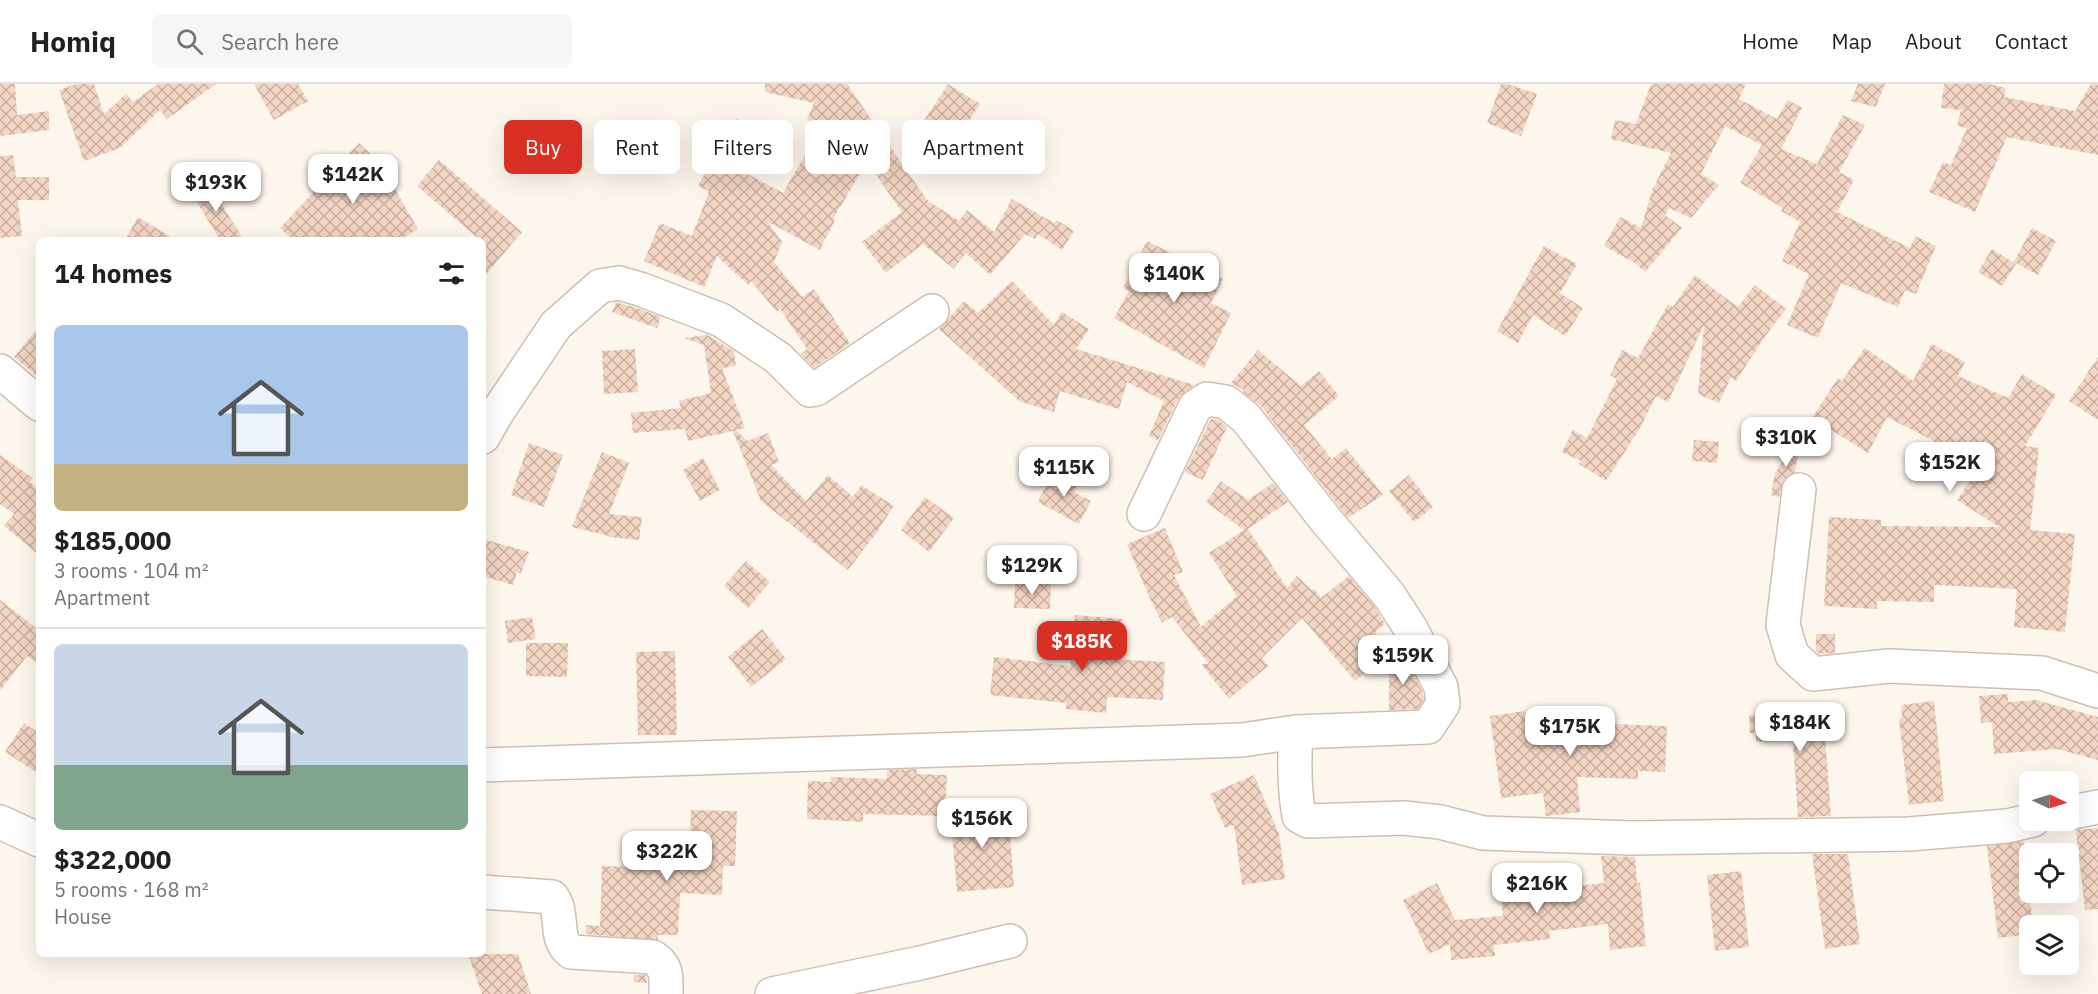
<!DOCTYPE html>
<meta charset="utf-8">
<style>
:root{--surface:#fff;--page:#f6f6f6;--text:#202124;--muted:#757577;--line:#e0e0e0;--accent:#d93025}
body{margin:0;font-family:"IBM Plex Sans",sans-serif;background:var(--page);color:var(--text);height:100vh;display:flex;flex-direction:column;font-size:22px;white-space:nowrap}
*{box-sizing:border-box;margin:0}
p{font-size:20px;color:var(--muted)}
.icon{flex:none;width:33px;height:33px;fill:none;stroke:currentColor;stroke-width:2;stroke-linecap:round;stroke-linejoin:round}
.map{position:relative;flex:1;overflow:hidden}
.sheet{position:absolute;left:36px;top:153px;width:450px;height:720px;display:flex;flex-direction:column;background:var(--surface);border-radius:9px;box-shadow:0 6px 24px #0002}
.sheet>*{flex:none}
.top-card{position:absolute;left:504px;top:36px;width:570px;height:54px;display:flex;gap:12px}
.needle{width:39px;rotate:94deg}
.fabs{position:absolute;left:2019px;top:687px;display:grid;gap:12px}
.fabs a{display:grid;place-items:center;width:60px;height:60px;border-radius:9px;background:var(--surface);box-shadow:0 6px 24px #0002;font-size:30px}
.price{position:absolute;translate:-50% -51px;padding:0 14px;border-radius:12px;background:#fff;color:#222;font-size:20px;line-height:39px;filter:drop-shadow(0 2px 3px #0008)}
.price::after{content:'';position:absolute;left:50%;top:36px;width:18px;height:14px;margin-left:-9px;background:inherit;clip-path:polygon(0 0,100% 0,50% 100%)}
.price.selected{background:var(--accent);color:#fff}
ul{padding:0;list-style:none}
li{display:grid;align-content:center;gap:12px;height:318px;padding:0 18px}
li+li{border-top:2px solid var(--line)}
li span{display:grid;place-items:center;height:186px;border-radius:9px;color:#555}
li>.icon{margin-inline-start:auto}
span .icon{width:108px;height:108px;fill:#fffc;stroke-width:1}
li b{font-size:26px}
h2{display:flex;justify-content:space-between;align-items:center;height:72px;padding:0 18px;font-size:26px}
.tag{padding:0 21px;border-radius:9px;background:var(--surface);box-shadow:0 6px 24px #0002;font-size:21px;line-height:54px}
.tag.selected{background:var(--accent);color:#fff}
header{display:flex;align-items:center;gap:36px;box-sizing:border-box;height:84px;padding:0 30px;background:var(--surface);border-bottom:2px solid var(--line)}
header strong{font-size:28px}
nav{display:flex;gap:33px;margin-inline-start:auto;font-size:21px}
.search{width:420px;height:54px;background:var(--page);display:flex;align-items:center;gap:15px;box-sizing:border-box;padding:0 21px;border-radius:9px;color:var(--muted);font-size:22px}
.map>svg:first-child{display:block}
.building{fill:url(#building-cross-hatch)}
.lines{fill:none;stroke-linecap:round;stroke-linejoin:round}
.minor-casing{stroke:#d1beb0;stroke-width:36}
.minor{stroke:#fff;stroke-width:33}
</style>
<header>
<strong>Homiq</strong>
<div class="search"><svg class="icon" aria-label="search" viewBox="0 0 24 24"><circle cx="10" cy="10" r="6"/><path d="M15 15l6 6"/></svg>Search here</div>
<nav><a>Home</a><a>Map</a><a>About</a><a>Contact</a></nav>
</header>
<div class="map">
<svg width="2098" height="910" viewBox="0 0 2098 910">
<defs>
<pattern id="building-cross-hatch" width="8" height="8" patternUnits="userSpaceOnUse" patternTransform="scale(1.5)"><rect width="8" height="8" fill="#f3d5c3"/><path d="M0 0l8 8M0 8l8-8" fill="none" stroke="#cab0a1"/></pattern>
</defs>
<rect width="100%" height="100%" fill="#fdf6ec"/>
<g class="building">
<polygon points="0,0 15,0 17,31 49,27 49,46 0,52"/>
<polygon points="76,0 94,0 104,30 126,10 133,18 158,0 216,0 167,35 160,26 120,64 84,77 59,6"/>
<polygon points="254,0 298,0 308,17 274,36"/>
<polygon points="765,0 847,0 927,116 959,137 967,126 994,148 1012,115 1054,139 1057,136 1074,147 1062,166 1038,150 1035,155 1025,150 990,191 966,169 954,185 923,160 886,189 862,158 902,128 867,78 833,135 835,136 820,166 768,138 782,158 774,178 802,213 814,205 850,259 814,284 800,270 807,265 780,225 777,228 751,197 748,201 717,172 704,203 644,177 660,139 692,152 709,107 698,102 714,72 718,75 736,34 762,46 744,88 783,109 822,42 807,36 814,19 765,8"/>
<polygon points="948,0 980,20 941,79 910,58"/>
<polygon points="1501,0 1508,0 1537,10 1521,52 1487,39"/>
<polygon points="1651,0 1746,0 1739,15 1777,35 1788,16 1802,24 1781,65 1817,80 1843,31 1865,41 1839,88 1854,96 1837,128 1910,164 1915,152 1936,162 1916,210 1905,206 1898,223 1841,199 1818,254 1787,241 1809,190 1782,177 1800,138 1781,127 1783,124 1740,99 1762,61 1725,42 1701,90 1719,101 1691,134 1669,124 1665,131 1682,144 1645,188 1635,179 1604,162 1620,133 1641,144 1653,104 1671,69 1611,55 1615,36 1636,40"/>
<polygon points="1858,0 1885,0 1876,23 1851,17"/>
<polygon points="1944,0 1989,0 2006,4 2004,13 2075,27 2091,0 2098,0 2098,71 2007,53 1975,128 1929,108 1943,78 1951,81 1967,44 1957,42 1961,26 1941,24"/>
<polygon points="359,59 379,78 418,145 400,156 293,156 280,144"/>
<polygon points="13,71 16,93 49,93 49,116 18,116 22,152 0,154 0,72"/>
<polygon points="439,76 522,148 483,194 483,156 480,156 417,102"/>
<polygon points="207,97 244,156 220,156 190,107"/>
<polygon points="138,133 176,156 125,156"/>
<polygon points="2032,144 2056,157 2038,191 2014,178"/>
<polygon points="1147,157 1223,195 1211,219 1231,229 1204,284 1114,234 1129,207 1123,204"/>
<polygon points="1544,162 1577,180 1560,209 1583,224 1565,252 1533,231 1518,259 1497,247"/>
<polygon points="1992,165 2016,180 2002,202 1978,188"/>
<polygon points="1695,191 1738,223 1755,201 1786,225 1766,251 1736,297 1731,293 1719,319 1698,310 1704,241 1668,318 1656,312 1640,344 1606,397 1579,380 1581,377 1562,368 1573,346 1587,354 1617,295 1610,291 1622,266 1638,274 1668,220 1673,223"/>
<polygon points="1012,197 1054,241 1062,228 1089,245 1076,265 1194,301 1178,315 1158,356 1149,352 1164,317 1127,298 1119,325 1060,307 1054,328 1019,317 939,245 964,217 978,229"/>
<polygon points="616,218 634,223 661,233 657,244 612,228"/>
<polygon points="39,243 39,294 14,273"/>
<polygon points="707,251 734,267 736,282 722,284 745,344 736,346 747,357 768,349 779,378 771,381 806,417 828,391 853,413 861,401 894,422 877,448 848,486 761,417 733,347 688,357 685,345 633,349 631,329 681,324 679,317 711,309 704,261 684,254"/>
<polygon points="1932,260 1965,278 1958,292 2008,314 2022,290 2056,311 2025,362 2039,364 2030,446 2075,450 2065,548 2014,543 2017,505 1934,501 1934,518 1877,517 1877,525 1824,522 1829,433 1881,436 1881,442 1999,443 1957,416 1970,397 1948,385 1953,376 1930,366 1934,357 1887,333 1868,369 1812,334 1838,294 1842,297 1865,264 1913,297"/>
<polygon points="635,265 638,308 604,310 602,267"/>
<polygon points="1258,266 1301,302 1319,287 1339,312 1304,341 1332,375 1346,364 1383,411 1348,434 1261,322 1243,308 1244,306 1231,299"/>
<polygon points="2098,273 2098,336 2069,317"/>
<polygon points="1211,335 1218,336 1227,343 1203,396 1185,388"/>
<polygon points="1802,348 1795,388 1784,395 1779,413 1771,411 1775,389"/>
<polygon points="1694,356 1719,358 1717,379 1692,377"/>
<polygon points="529,359 563,371 544,423 511,411"/>
<polygon points="602,368 629,379 609,430 642,433 639,456 609,453 609,452 572,443"/>
<polygon points="0,371 33,394 30,398 39,406 39,471 4,442 14,430 0,420"/>
<polygon points="703,374 720,406 700,417 683,386"/>
<polygon points="1054,386 1078,399 1074,408 1091,417 1079,440 1038,418"/>
<polygon points="1409,391 1433,423 1414,438 1389,407"/>
<polygon points="1221,397 1248,416 1273,399 1288,418 1248,445 1287,504 1297,492 1312,506 1314,505 1321,514 1349,492 1374,522 1385,540 1375,548 1391,568 1355,597 1302,534 1262,574 1268,582 1229,615 1201,580 1209,580 1172,533 1162,539 1146,506 1127,460 1165,444 1183,488 1174,491 1201,543 1237,512 1209,469 1244,446 1206,418"/>
<polygon points="925,413 954,434 929,468 901,446"/>
<polygon points="483,455 529,468 521,489 517,488 513,501 483,492"/>
<polygon points="746,477 770,498 748,524 724,502"/>
<polygon points="1015,498 1051,499 1050,525 1014,524"/>
<polygon points="0,516 39,546 39,580 27,572 0,607"/>
<polygon points="1075,531 1123,535 1121,560 1094,574 1165,578 1163,616 1107,613 1106,629 1066,625 1066,619 990,611 994,573 1070,582"/>
<polygon points="532,533 536,555 508,559 505,537"/>
<polygon points="762,545 786,575 751,603 728,573"/>
<polygon points="1816,550 1835,550 1835,569 1819,570 1816,567"/>
<polygon points="526,559 568,559 567,593 526,592"/>
<polygon points="675,567 677,651 638,651 636,568"/>
<polygon points="1389,572 1405,573 1423,609 1424,615 1418,625 1389,626"/>
<polygon points="2008,610 2008,618 2036,616 2098,633 2098,676 2057,665 1994,670 1992,638 1981,639 1979,612"/>
<polygon points="1934,617 1944,717 1909,721 1899,635 1902,634 1901,621"/>
<polygon points="1805,625 1806,627 1823,626 1831,732 1798,733 1793,657 1756,658 1756,649 1750,649 1749,631 1756,631 1756,626"/>
<polygon points="1525,627 1527,638 1561,634 1562,645 1610,646 1610,640 1667,642 1665,688 1638,687 1638,695 1577,693 1580,728 1546,732 1543,709 1501,714 1490,632"/>
<polygon points="24,639 39,649 39,690 5,668"/>
<polygon points="917,685 917,690 947,691 945,732 863,730 863,738 807,735 808,697 831,698 831,693 887,695 887,686"/>
<polygon points="1254,691 1279,750 1285,795 1242,801 1234,741 1225,744 1210,710"/>
<polygon points="998,721 1000,737 1009,736 1014,803 957,808 950,726"/>
<polygon points="691,726 737,727 735,782 723,782 722,811 680,809 678,851 658,851 658,856 586,850 586,841 600,842 602,782 689,785"/>
<polygon points="2098,744 2098,825 2085,826 2076,746"/>
<polygon points="2024,757 2033,842 2030,842 2030,850 1998,854 1987,762"/>
<polygon points="1812,770 1848,770 1860,860 1825,865"/>
<polygon points="1601,772 1635,773 1637,799 1640,799 1646,862 1610,866 1608,840 1549,847 1550,855 1494,861 1495,872 1451,876 1450,860 1429,870 1403,816 1437,799 1455,836 1503,832 1500,805 1513,803 1512,798 1533,796 1533,801 1544,800 1544,806 1604,799"/>
<polygon points="1741,787 1749,863 1715,867 1707,791"/>
<polygon points="468,870 518,870 531,910 482,910"/>
<polygon points="634,891 646,891 647,899 634,898"/>
</g>
<g class="lines">
<g class="minor-casing">
<g id="minor">
<polyline points="0,287 39,320"/>
<polyline points="483,353 498,327 556,241 600,202 619,199 640,205 721,236 778,274 810,306 816,305 932,227"/>
<polyline points="1799,406 1783,541 1792,571 1813,590 1889,582 2042,589 2098,607"/>
<path d="M 1296,648 C 1294,677 1294,704 1299,732 L 1308,737 L 1404,734 L 1440,738 L 1483,749 L 1632,754 L 1909,750 L 2007,742 L 2033,736"/>
<polyline points="483,681 1242,656 1296,648 1428,643 1443,620 1441,603 1411,545 1389,511 1325,435 1246,334 1226,318 1207,315 1195,323 1144,430"/>
<polyline points="2068,729 2098,723"/>
<polyline points="0,738 39,756"/>
<path d="M 483,808 L 552,813 C 565,830 553,855 571,868 L 653,873 C 668,883 666,893 666,910"/>
<polyline points="772,910 920,879 1010,857"/>
</g>
</g>
<use href="#minor" class="minor"/>
</g>
</svg>
<div class="fabs">
<a><svg class="needle" viewBox="-14 -14 28 28"><path d="M0-13l5 13h-10z" fill="#e53935"/><path d="M0 13l5-13h-10z" fill="#757577"/></svg></a>
<a><svg class="icon" aria-label="locate" viewBox="0 0 24 24"><circle cx="12" cy="12" r="6"/><path d="M12 2v4M12 18v4M2 12h4M18 12h4"/></svg></a>
<a><svg class="icon" aria-label="layers" viewBox="0 0 24 24"><path d="M12 4l9 5-9 5-9-5zM3 14l9 5 9-5"/></svg></a>
</div>
<b class="price" style="left:353px;top:121px">$142K</b>
<b class="price" style="left:216px;top:129px">$193K</b>
<b class="price" style="left:1174px;top:220px">$140K</b>
<b class="price" style="left:1786px;top:384px">$310K</b>
<b class="price" style="left:1950px;top:409px">$152K</b>
<b class="price" style="left:1064px;top:414px">$115K</b>
<b class="price" style="left:1032px;top:512px">$129K</b>
<b class="price selected" style="left:1082px;top:588px">$185K</b>
<b class="price" style="left:1403px;top:602px">$159K</b>
<b class="price" style="left:1800px;top:669px">$184K</b>
<b class="price" style="left:1570px;top:673px">$175K</b>
<b class="price" style="left:982px;top:765px">$156K</b>
<b class="price" style="left:667px;top:798px">$322K</b>
<b class="price" style="left:1537px;top:830px">$216K</b>
<div class="top-card">
<a class="tag selected">Buy</a>
<a class="tag">Rent</a>
<a class="tag">Filters</a>
<a class="tag">New</a>
<a class="tag">Apartment</a>
</div>
<section class="sheet">
<h2>14 homes<svg class="icon" aria-label="filters" viewBox="0 0 24 24"><path d="M4 7h16M4 17h16"/><circle cx="9" cy="7" r="2"/><circle cx="15" cy="17" r="2"/></svg></h2>
<ul>
<li><span style="background:linear-gradient(#a9c7e8 75%,#c2b280 0)"><svg class="icon" aria-label="home" viewBox="0 0 24 24"><path d="M3 11l9-7 9 7M6 9v11h12V9"/></svg></span><div><b>$185,000</b><p>3 rooms · 104 m²</p><p>Apartment</p></div></li>
<li><span style="background:linear-gradient(#c9d6e8 65%,#7fa58c 0)"><svg class="icon" aria-label="home" viewBox="0 0 24 24"><path d="M3 11l9-7 9 7M6 9v11h12V9"/></svg></span><div><b>$322,000</b><p>5 rooms · 168 m²</p><p>House</p></div></li>
</ul>
</section>
</div>
